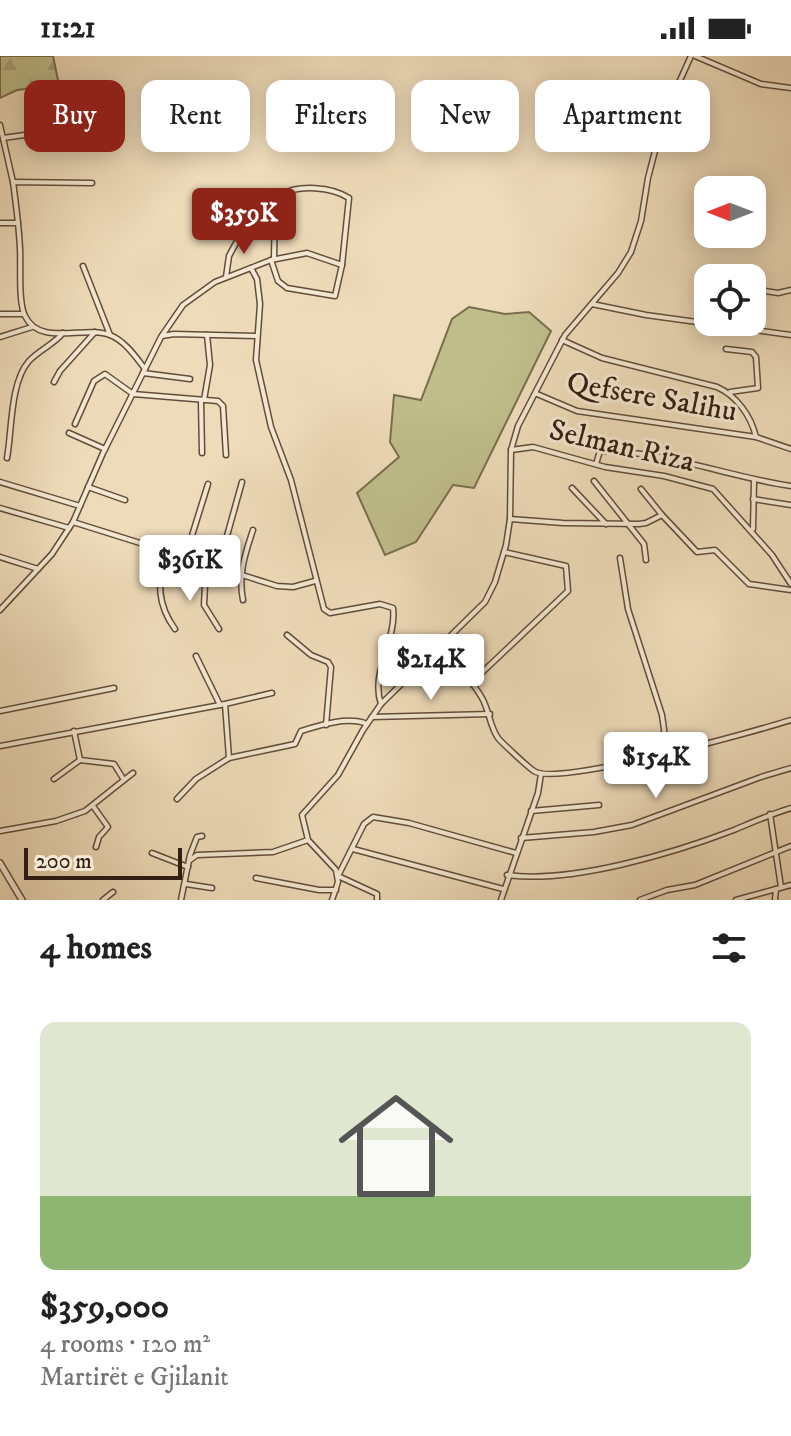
<!DOCTYPE html>
<meta charset="utf-8">
<style>
:root{--surface:#fff;--page:#f6f6f6;--text:#222;--muted:#767676;--line:#e0e0e0;--accent:#8f2418}
body{margin:0;font-family:"IM FELL DW Pica",serif;background:var(--page);color:var(--text);height:100vh;display:flex;flex-direction:column;font-size:30px;white-space:nowrap}
*{box-sizing:border-box;margin:0}
p{font-size:26px;color:var(--muted)}
.icon{flex:none;width:44px;height:44px;fill:none;stroke:currentColor;stroke-width:2;stroke-linecap:round;stroke-linejoin:round}
.map{position:relative;height:844px;overflow:hidden}
.side{display:flex;flex-direction:column;background:var(--surface);flex:1}
.side>*{flex:none}
.hud{position:absolute;left:24px;top:24px;width:744px;height:72px;display:flex;gap:16px}
.needle{width:52px;rotate:270deg}
.fabs{position:absolute;left:694px;top:120px;display:grid;gap:16px}
.fabs a{display:grid;place-items:center;width:72px;height:72px;border-radius:16px;background:var(--surface);box-shadow:0 4px 20px #0003;font-size:40px}
.scale{position:absolute;left:24px;bottom:20px;width:158px;box-sizing:border-box;padding-left:8px;border:4px solid #341e11;border-top:0;font-size:22px;line-height:28px;white-space:nowrap;color:#341e11;-webkit-text-stroke:6px #f4e8d2;paint-order:stroke}
.price{position:absolute;translate:-50% -68px;padding:0 18px;border-radius:8px;background:#fff;color:#222;font-size:26px;line-height:52px;filter:drop-shadow(0 2px 4px #0008)}
.price::after{content:'';position:absolute;left:50%;top:48px;width:24px;height:18px;margin-left:-12px;background:inherit;clip-path:polygon(0 0,100% 0,50% 100%)}
.price.on{background:var(--accent);color:#fff}
ul{padding:0;list-style:none}
li{display:grid;align-content:center;gap:16px;height:424px;padding:0 40px}
li+li{border-top:2px solid var(--line)}
li span{display:grid;place-items:center;height:248px;border-radius:16px;color:#555}
li>.icon{margin-inline-start:auto}
span .icon{width:144px;height:144px;fill:#fffc;stroke-width:1}
li b{font-size:34px}
h2{display:flex;justify-content:space-between;align-items:center;height:96px;padding:0 40px;font-size:34px}
.tag{padding:0 28px;border-radius:16px;background:var(--surface);box-shadow:0 4px 20px #0003;font-size:28px;line-height:72px}
.tag.on{background:var(--accent);color:#fff}
.status{display:flex;justify-content:space-between;align-items:center;height:56px;padding:0 40px;background:var(--surface);direction:ltr}
.status svg{height:22px;fill:currentColor}
.map>svg:first-child{display:block}
.green{fill:#bfbe8b;stroke:#7a6e4e;stroke-width:2}
.forest{fill:url(#forest-firs);stroke:#7a6e4e;stroke-width:2}
.lines{fill:none;stroke-linecap:round;stroke-linejoin:round}
.minor-casing{stroke:#624d3b;stroke-width:7}
.tertiary-casing{stroke:#624d3b;stroke-width:8}
.minor{stroke:#f4e8d2;stroke-width:4}
.tertiary{stroke:#f4e8d2;stroke-width:5}
.labels{text-anchor:middle;stroke-width:6;stroke-linejoin:round;paint-order:stroke}
.street-label{font-size:30px;fill:#341e11;stroke:#f4e8d2}
</style>
<div class="status"><b>11:21</b><svg viewBox="0 0 49 12"><path d="M0 12V9h3v3zM5 12V6h3v6zM10 12V3h3v9zM15 12V0h3v12zM26 1h20v11H26zM47 4h2v5h-2z"/></svg></div>
<div class="map">
<svg width="791" height="844" viewBox="0 0 791 844">
<defs>
<pattern id="forest-firs" width="22" height="20" patternUnits="userSpaceOnUse" patternTransform="scale(2)"><rect width="22" height="20" fill="#bfbe8b"/><path d="M5 1l3.5 6h-7zM16 11l3.5 6h-7z" fill="#a5a377"/></pattern>
</defs>
<rect width="100%" height="100%" fill="#eedbb9"/>
<filter id="stains"><feTurbulence type="fractalNoise" baseFrequency=".0025" numOctaves="4"/><feColorMatrix values="0 0 0 0 .2 0 0 0 0 .09 0 0 0 0 .02 0 0 0 .5 -.17"/></filter>
<radialGradient id="worn" r=".72"><stop offset=".6" stop-color="#630" stop-opacity="0"/><stop offset="1" stop-color="#630" stop-opacity=".3"/></radialGradient>
<polygon class="green" points="469,251 505,258 529,256 551,275 474,432 453,429 416,486 385,499 357,437 399,401 390,386 394,339 421,344 452,263"/>
<polygon class="forest" points="0,0 53,0 59,29 17,34 0,42"/>
<g class="lines">
<g class="minor-casing">
<g id="minor">
<polyline points="695,0 761,28 791,32"/>
<polyline points="0,69 13,126"/>
<polyline points="3,82 39,77 82,86"/>
<path d="M 92,127 L 13,126 C 16,148 19,171 20,193 C 21,210 18,246 25,260 C 40,291 84,269 110,279 C 125,285 136,301 145,313"/>
<polyline points="0,167 18,167"/>
<path d="M 271,204 L 278,225 L 287,232 L 335,240 L 342,209 L 349,142 C 332,131 298,128 281,139 L 275,151 L 274,203"/>
<polyline points="83,210 110,279"/>
<path d="M 251,212 L 257,223 L 260,248 L 256,304 L 271,371 L 291,424 L 324,553 L 330,557 L 380,548 L 393,552 C 397,584 370,616 381,648"/>
<polyline points="226,221 229,200 244,172"/>
<polyline points="752,233 778,237 791,234"/>
<polyline points="592,248 646,259 791,279"/>
<polyline points="0,258 24,258"/>
<polyline points="162,280 174,278 256,280"/>
<polyline points="0,281 32,271"/>
<path d="M 562,284 L 602,302 L 717,331 C 737,340 751,360 756,381"/>
<polyline points="726,293 752,296 756,301 758,332 730,336"/>
<polyline points="143,317 190,323"/>
<polyline points="54,326 60,315 95,276"/>
<polyline points="537,338 577,355 756,381 791,393"/>
<polyline points="204,344 210,309 207,279"/>
<polyline points="201,345 202,397"/>
<polyline points="75,368 94,325 105,318 133,338 218,345 223,350 226,399"/>
<polyline points="69,377 105,393"/>
<polyline points="511,394 533,391 605,411 664,420 713,433 772,499 791,528"/>
<path d="M 7,402 C 12,375 10,326 29,305 C 39,294 53,289 63,277"/>
<path d="M 596,408 L 600,395 C 663,394 728,421 791,430"/>
<polyline points="594,425 644,488 646,504"/>
<polyline points="0,426 80,450"/>
<polyline points="88,431 125,444"/>
<polyline points="572,432 606,468"/>
<polyline points="641,433 662,459"/>
<polyline points="753,443 791,449"/>
<polyline points="0,452 69,472"/>
<polyline points="510,463 563,467 639,468 646,467 662,459 697,496 715,494 749,528 791,534"/>
<polyline points="73,466 277,530 293,531 315,525"/>
<polyline points="753,473 754,425"/>
<path d="M 167,497 C 156,524 158,550 175,573"/>
<polyline points="0,501 38,513"/>
<polyline points="185,502 208,428"/>
<polyline points="620,502 628,553 662,659 667,695"/>
<polyline points="206,509 204,549 219,573"/>
<polyline points="218,512 242,426"/>
<path d="M 243,544 C 238,518 245,498 253,474"/>
<polyline points="0,554 52,498 73,466 103,397 161,281 183,249 215,226 271,204 307,197 342,209"/>
<polyline points="287,579 311,599 328,606 331,611 326,669"/>
<path d="M 436,593 C 453,608 471,622 482,642 C 489,654 490,671 498,682 C 501,686 529,712 534,715 C 557,731 756,675 791,664"/>
<polyline points="472,626 568,535 566,510 504,496"/>
<polyline points="225,648 272,637"/>
<polyline points="0,655 114,632"/>
<polyline points="372,661 490,658"/>
<polyline points="0,690 220,649"/>
<path d="M 229,702 L 295,688 L 301,675 C 320,669 348,660 367,668"/>
<polyline points="54,723 80,704 74,675"/>
<polyline points="124,724 133,717"/>
<polyline points="177,743 196,723 229,702 225,648 220,649 196,600"/>
<polyline points="93,750 108,771 99,781 96,791"/>
<polyline points="531,755 599,749"/>
<polyline points="770,758 781,831"/>
<polyline points="0,775 56,765 85,755 124,724 114,708 80,704"/>
<polyline points="521,782 594,776 632,769 761,721 791,712"/>
<polyline points="353,793 503,833"/>
<polyline points="152,797 188,811"/>
<polyline points="190,804 197,799 273,796 308,784"/>
<path d="M 507,819 C 571,828 674,797 734,774 C 753,766 771,758 791,752"/>
<polyline points="256,822 319,834 336,834"/>
<polyline points="186,828 212,832"/>
<polyline points="103,844 113,836"/>
<polyline points="181,844 190,799 197,781 202,780"/>
<polyline points="332,844 338,826 336,814 308,784 302,759 338,719 363,674 381,648 485,546 495,526 506,489 510,463 511,394 518,370 565,279 618,217 631,196 641,165 648,122 664,60 691,0"/>
<polyline points="377,844 377,838 338,820 364,768 373,761 409,767 516,797"/>
<polyline points="501,844 538,737 541,718"/>
<polyline points="640,844 667,834 695,829 791,790"/>
<polyline points="736,844 791,829"/>
<polyline points="775,844 776,833"/>
</g>
</g>
<g class="tertiary-casing">
<polyline id="tertiary" points="0,807 22,844"/>
</g>
<use href="#minor" class="minor"/>
<use href="#tertiary" class="tertiary"/>
</g>
<g class="labels">
<g class="street-label">
<text transform="translate(652 340) rotate(10)" y="10">Qefsere Salihu</text>
<text transform="translate(622 389) rotate(13)" y="10">Selman Riza</text>
</g>
</g>
<rect width="100%" height="100%" filter="url(#stains)"/>
<rect width="100%" height="100%" fill="url(#worn)"/>
</svg>
<div class="fabs">
<a><svg class="needle" viewBox="-14 -14 28 28"><path d="M0-13l5 13h-10z" fill="#e53935"/><path d="M0 13l5-13h-10z" fill="#767676"/></svg></a>
<a><svg class="icon" aria-label="locate" viewBox="0 0 24 24"><circle cx="12" cy="12" r="6"/><path d="M12 2v4M12 18v4M2 12h4M18 12h4"/></svg></a>
</div>
<div class="scale">200 m</div>
<b class="price on" style="left:244px;top:200px">$359K</b>
<b class="price" style="left:190px;top:547px">$361K</b>
<b class="price" style="left:431px;top:646px">$214K</b>
<b class="price" style="left:656px;top:744px">$154K</b>
<div class="hud">
<a class="tag on">Buy</a>
<a class="tag">Rent</a>
<a class="tag">Filters</a>
<a class="tag">New</a>
<a class="tag">Apartment</a>
</div>
</div>
<section class="side">
<h2>4 homes<svg class="icon" aria-label="filters" viewBox="0 0 24 24"><path d="M4 7h16M4 17h16"/><circle cx="9" cy="7" r="2"/><circle cx="15" cy="17" r="2"/></svg></h2>
<ul>
<li><span style="background:linear-gradient(#dfe7d0 70%,#8fb573 0)"><svg class="icon" aria-label="home" viewBox="0 0 24 24"><path d="M3 11l9-7 9 7M6 9v11h12V9"/></svg></span><div><b>$359,000</b><p>4 rooms · 120 m²</p><p>Martirët e Gjilanit</p></div></li>
</ul>
</section>
